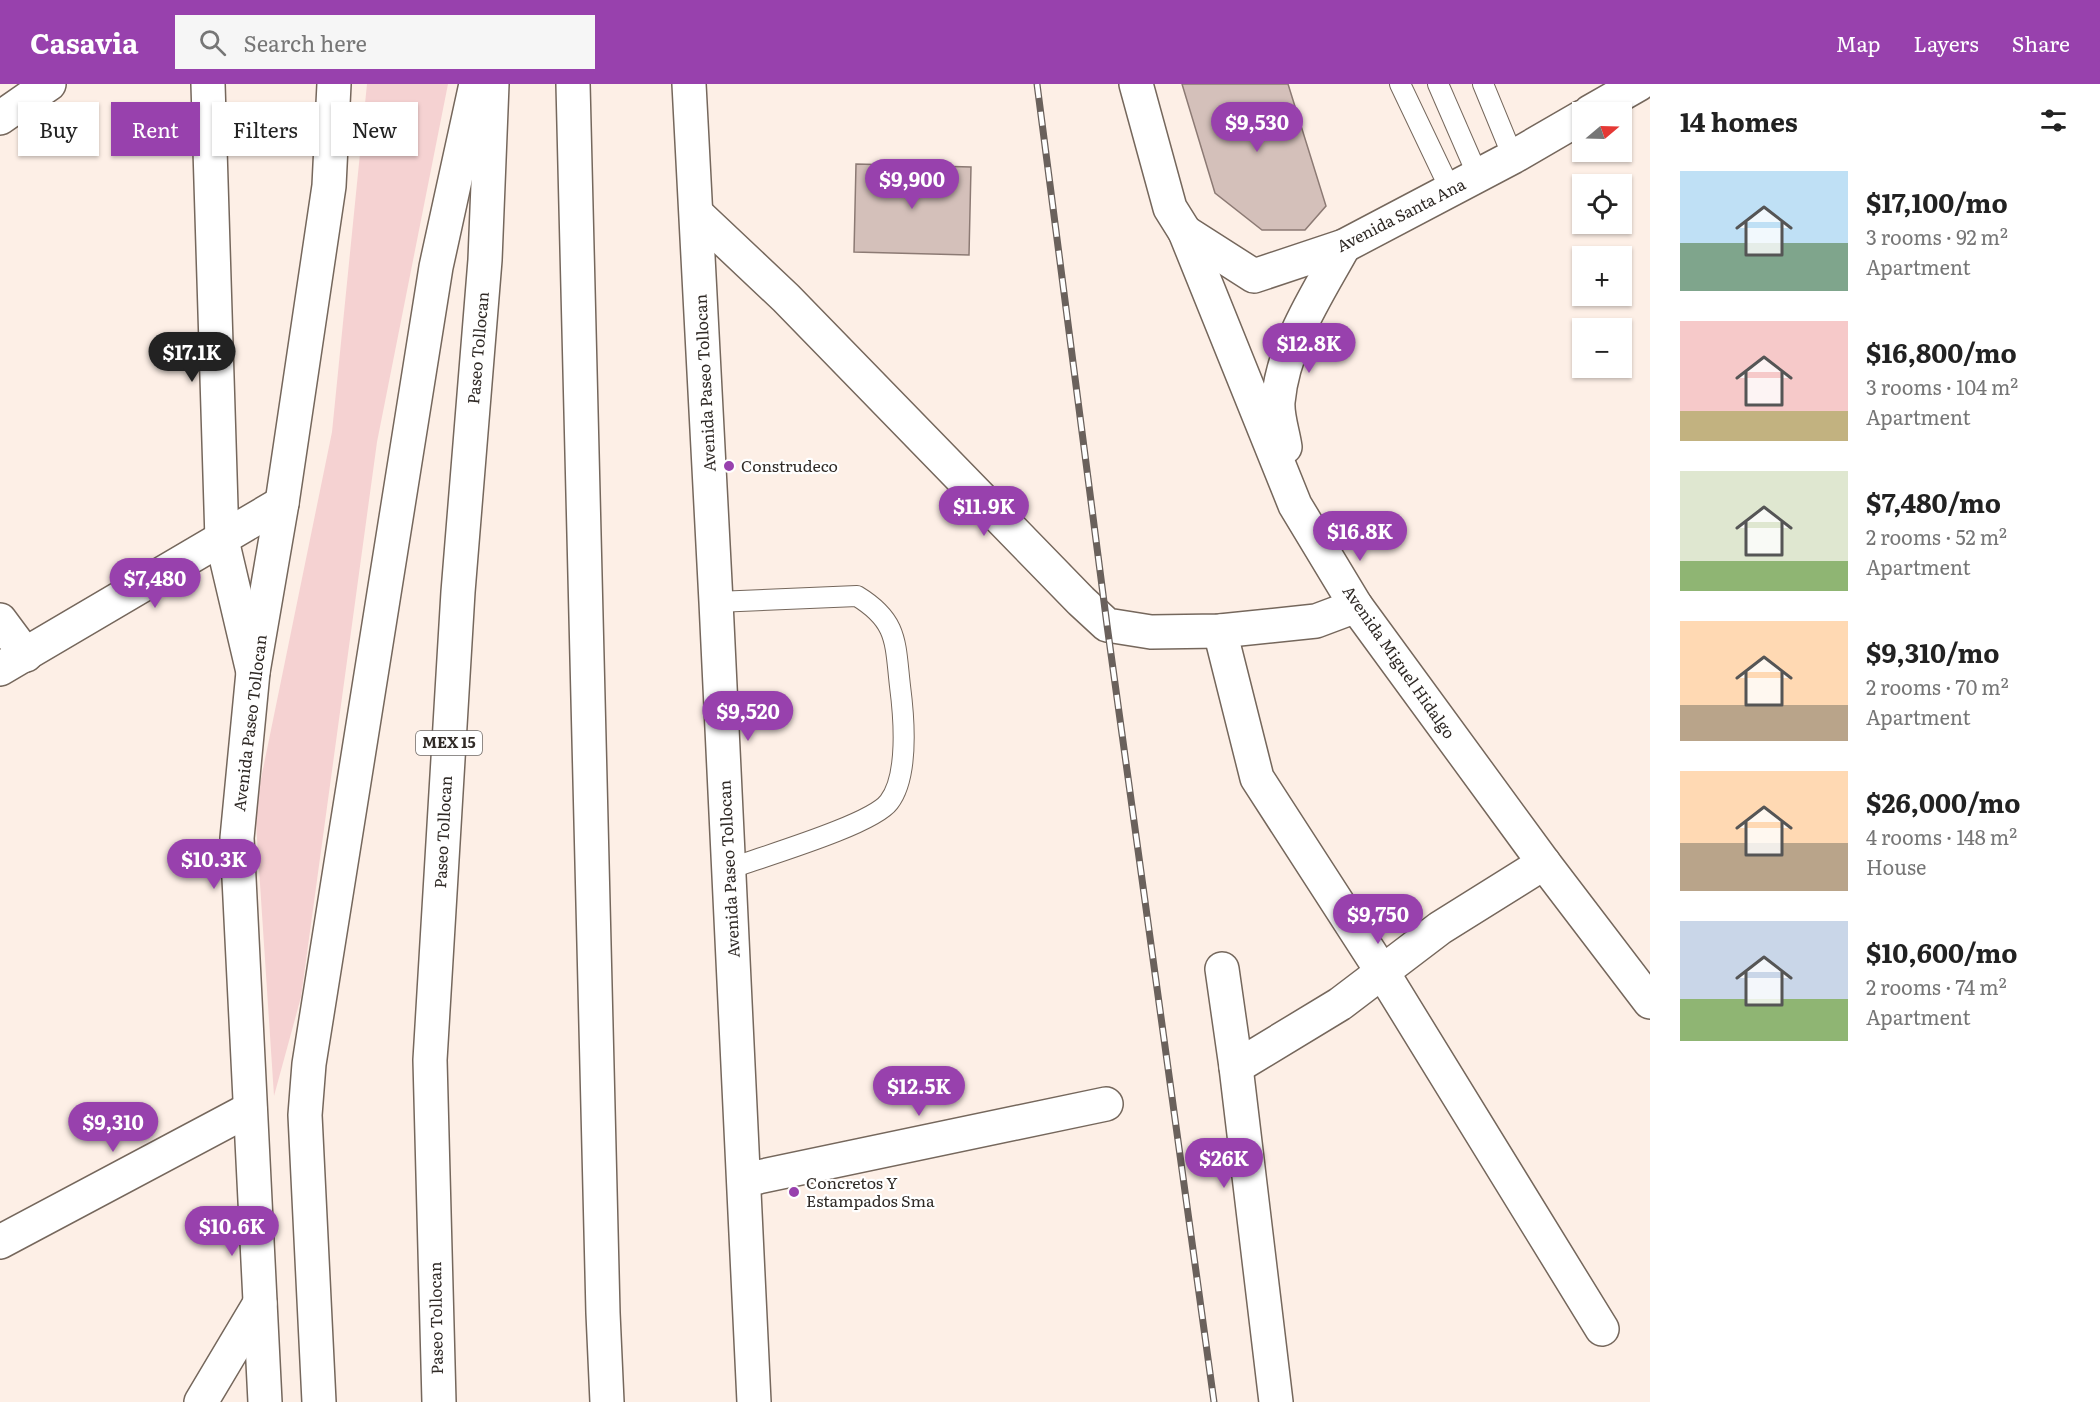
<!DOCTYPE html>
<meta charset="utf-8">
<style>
:root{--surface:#fff;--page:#f6f6f6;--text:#222;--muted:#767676;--accent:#9841ad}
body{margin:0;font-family:Literata,serif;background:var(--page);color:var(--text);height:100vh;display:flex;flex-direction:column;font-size:22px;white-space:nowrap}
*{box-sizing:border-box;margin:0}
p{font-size:20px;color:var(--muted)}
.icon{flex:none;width:33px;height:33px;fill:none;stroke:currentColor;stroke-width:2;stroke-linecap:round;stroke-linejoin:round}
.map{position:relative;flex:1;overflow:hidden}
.drawer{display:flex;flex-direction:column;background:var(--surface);width:450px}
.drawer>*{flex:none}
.hud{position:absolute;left:18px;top:18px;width:570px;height:54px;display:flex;gap:12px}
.needle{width:39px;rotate:71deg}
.fabs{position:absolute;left:1572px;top:18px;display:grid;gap:12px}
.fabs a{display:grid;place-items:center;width:60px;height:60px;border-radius:0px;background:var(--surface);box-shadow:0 2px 4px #0004;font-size:30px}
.price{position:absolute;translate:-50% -51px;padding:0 14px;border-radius:21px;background:var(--accent);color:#fff;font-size:20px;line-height:39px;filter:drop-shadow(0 2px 3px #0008)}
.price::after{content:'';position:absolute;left:50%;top:36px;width:18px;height:14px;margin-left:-9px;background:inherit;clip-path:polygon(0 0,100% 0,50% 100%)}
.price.active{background:#222;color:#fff}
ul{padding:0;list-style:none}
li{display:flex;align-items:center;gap:18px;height:150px;padding:0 30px}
li span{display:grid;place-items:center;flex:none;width:168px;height:120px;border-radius:0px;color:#555}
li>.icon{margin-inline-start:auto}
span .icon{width:72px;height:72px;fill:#fffc;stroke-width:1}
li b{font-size:26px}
h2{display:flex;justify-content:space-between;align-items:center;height:72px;padding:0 30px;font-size:26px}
.tag{padding:0 21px;border-radius:0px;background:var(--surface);box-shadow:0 2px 4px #0004;font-size:21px;line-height:54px}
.tag.active{background:var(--accent);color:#fff}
header{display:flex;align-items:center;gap:36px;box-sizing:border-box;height:84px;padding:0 30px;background:var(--accent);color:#fff}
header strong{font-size:28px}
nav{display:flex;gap:33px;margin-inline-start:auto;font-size:21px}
.search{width:420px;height:54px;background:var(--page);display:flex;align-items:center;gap:15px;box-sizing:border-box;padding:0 21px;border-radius:0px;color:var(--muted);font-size:22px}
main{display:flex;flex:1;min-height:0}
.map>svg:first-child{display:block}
.green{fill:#f5d2d2}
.building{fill:#d4c0ba;stroke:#8c7a74;stroke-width:1.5}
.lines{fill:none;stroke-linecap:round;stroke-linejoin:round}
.service-casing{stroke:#75675c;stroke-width:22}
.minor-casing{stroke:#75675c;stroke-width:36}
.tertiary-casing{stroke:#75675c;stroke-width:36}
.secondary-casing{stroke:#75675c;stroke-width:36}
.primary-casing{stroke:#75675c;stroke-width:36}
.trunk-casing{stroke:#75675c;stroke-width:36}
.motorway-casing{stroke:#75675c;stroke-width:36}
.service{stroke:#fff;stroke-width:20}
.minor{stroke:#fff;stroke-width:33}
.tertiary{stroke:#fff;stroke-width:33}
.secondary{stroke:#fff;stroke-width:33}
.primary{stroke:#fff;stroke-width:33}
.trunk{stroke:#fff;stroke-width:33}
.motorway{stroke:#fff;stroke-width:33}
.rail-casing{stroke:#6a615c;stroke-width:7}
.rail{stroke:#fff;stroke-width:4.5;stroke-dasharray:14;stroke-linecap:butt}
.poi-dot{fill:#9841ad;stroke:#fff;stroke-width:2}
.labels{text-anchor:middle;stroke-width:4.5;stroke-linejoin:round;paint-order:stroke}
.shield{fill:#fff;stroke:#6e6a67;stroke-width:1.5}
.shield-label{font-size:15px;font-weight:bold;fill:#302a26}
.street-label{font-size:16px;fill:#302a26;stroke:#fff}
.poi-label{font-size:16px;fill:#302a26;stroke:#fff;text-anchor:start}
</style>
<header>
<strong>Casavia</strong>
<div class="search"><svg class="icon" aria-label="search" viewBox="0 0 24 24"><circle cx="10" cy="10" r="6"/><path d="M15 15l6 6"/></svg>Search here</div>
<nav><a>Map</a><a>Layers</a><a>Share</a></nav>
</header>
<main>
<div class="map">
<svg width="1650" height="1318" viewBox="0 0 1650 1318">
<rect width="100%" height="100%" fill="#fdefe6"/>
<polygon class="green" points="367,0 448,0 377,358 301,913 274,1012 255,724 332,348"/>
<g class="building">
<polygon points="1182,0 1288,0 1326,122 1305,146 1262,146 1215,109"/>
<polygon points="856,80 971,83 969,171 854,168"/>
</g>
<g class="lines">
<g class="service-casing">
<g id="service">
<polyline points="1400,0 1451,107"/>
<polyline points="1438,0 1478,92"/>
<polyline points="1483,0 1513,73"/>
<path d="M 716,518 L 857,512 C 898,537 895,558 900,602 C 904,633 909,692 889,718 C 872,741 761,773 729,785"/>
</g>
</g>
<g class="minor-casing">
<g id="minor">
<polyline points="1590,28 1639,0"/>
<polyline points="0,34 49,0"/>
<polyline points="697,130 786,214 1081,517 1107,541 1151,548 1220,547 1316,537 1356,522"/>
<polyline points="1185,148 1254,192 1344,162 1513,73 1582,33"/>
<polyline points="0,536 26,571"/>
<polyline points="1220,547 1257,694 1383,889 1602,1245"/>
<polyline points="0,585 282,419"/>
<polyline points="1222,885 1236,983 1276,1318"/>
<polyline points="1236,983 1340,920 1440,844 1544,779"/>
<polyline points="744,1096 1106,1020"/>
<polyline points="0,1158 250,1025"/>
</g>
</g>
<g class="tertiary-casing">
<polyline id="tertiary" points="208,0 222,456 253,588"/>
</g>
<g class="secondary-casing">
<g id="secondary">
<polyline points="689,0 716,518 754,1318"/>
<polyline points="1136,0 1170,124 1185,148 1295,421 1356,522 1544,779 1650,918"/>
<path d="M 1285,363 C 1283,349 1277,332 1278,318 C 1283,261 1317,211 1344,162"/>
<polyline points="265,1318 237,754 253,588 282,419 329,102 334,0"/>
</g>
</g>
<g class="primary-casing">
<polyline id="primary" points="319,1318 305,1031 309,980 436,183 476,0"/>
</g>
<g class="trunk-casing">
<g id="trunk">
<polyline points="573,0 603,1229 607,1318"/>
<polyline points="439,1318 430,976 458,508 485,176 492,0"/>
</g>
</g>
<g class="motorway-casing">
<polyline id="motorway" points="201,1318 260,1219"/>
</g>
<use href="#service" class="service"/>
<use href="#minor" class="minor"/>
<use href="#tertiary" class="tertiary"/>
<use href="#secondary" class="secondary"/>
<use href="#primary" class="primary"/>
<use href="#trunk" class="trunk"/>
<use href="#motorway" class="motorway"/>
<g class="rail-casing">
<polyline id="rail" points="1037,0 1107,541 1214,1318"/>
</g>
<use href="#rail" class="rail"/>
</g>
<g class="poi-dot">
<circle cx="729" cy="382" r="6"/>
<circle cx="794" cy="1108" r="6"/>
</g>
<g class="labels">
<rect class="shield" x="416" y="647" width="66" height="24" rx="4.5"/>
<g class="shield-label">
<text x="449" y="664">MEX 15</text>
</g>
<g class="street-label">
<text transform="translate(1401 131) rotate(-27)" y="6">Avenida Santa Ana</text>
<text transform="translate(478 264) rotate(-85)" y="6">Paseo Tollocan</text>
<text transform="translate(705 299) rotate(-93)" y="6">Avenida Paseo Tollocan</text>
<text transform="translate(1399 578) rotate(55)" y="6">Avenida Miguel Hidalgo</text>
<text transform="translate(250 639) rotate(-83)" y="6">Avenida Paseo Tollocan</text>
<text transform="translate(443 748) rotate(-87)" y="6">Paseo Tollocan</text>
<text transform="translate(729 785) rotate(-93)" y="6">Avenida Paseo Tollocan</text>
<text transform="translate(436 1234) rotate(-91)" y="6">Paseo Tollocan</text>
</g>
<g class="poi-label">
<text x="741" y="388">Construdeco</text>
<text x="806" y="1105">Concretos Y<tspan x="806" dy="18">Estampados Sma</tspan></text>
</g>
</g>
</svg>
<div class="fabs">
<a><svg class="needle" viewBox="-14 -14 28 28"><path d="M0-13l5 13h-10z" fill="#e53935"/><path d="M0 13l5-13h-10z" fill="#767676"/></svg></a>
<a><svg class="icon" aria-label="locate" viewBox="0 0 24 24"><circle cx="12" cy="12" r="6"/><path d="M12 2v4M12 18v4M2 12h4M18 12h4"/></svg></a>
<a>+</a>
<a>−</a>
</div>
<b class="price" style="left:1257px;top:69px">$9,530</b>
<b class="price" style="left:912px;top:126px">$9,900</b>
<b class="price" style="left:1309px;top:290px">$12.8K</b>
<b class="price active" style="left:192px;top:299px">$17.1K</b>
<b class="price" style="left:984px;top:453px">$11.9K</b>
<b class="price" style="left:1360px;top:478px">$16.8K</b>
<b class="price" style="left:155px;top:525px">$7,480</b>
<b class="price" style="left:748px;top:658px">$9,520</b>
<b class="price" style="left:214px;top:806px">$10.3K</b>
<b class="price" style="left:1378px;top:861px">$9,750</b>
<b class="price" style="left:919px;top:1033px">$12.5K</b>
<b class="price" style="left:113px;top:1069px">$9,310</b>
<b class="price" style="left:1224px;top:1105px">$26K</b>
<b class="price" style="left:232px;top:1173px">$10.6K</b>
<div class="hud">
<a class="tag">Buy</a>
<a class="tag active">Rent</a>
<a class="tag">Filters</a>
<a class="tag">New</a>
</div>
</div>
<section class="drawer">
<h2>14 homes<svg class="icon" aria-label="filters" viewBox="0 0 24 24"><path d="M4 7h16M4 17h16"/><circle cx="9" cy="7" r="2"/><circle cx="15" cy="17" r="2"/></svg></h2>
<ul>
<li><span style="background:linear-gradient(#bfe0f5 60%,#7fa58c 0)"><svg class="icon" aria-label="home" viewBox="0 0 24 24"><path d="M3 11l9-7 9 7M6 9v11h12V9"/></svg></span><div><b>$17,100/mo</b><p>3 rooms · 92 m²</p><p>Apartment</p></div></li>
<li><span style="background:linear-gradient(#f6c9c9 75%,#c2b280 0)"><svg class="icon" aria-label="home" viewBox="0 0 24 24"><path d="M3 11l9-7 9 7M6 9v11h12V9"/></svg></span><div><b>$16,800/mo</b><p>3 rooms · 104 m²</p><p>Apartment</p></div></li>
<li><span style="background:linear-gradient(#dfe7d0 75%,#8fb573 0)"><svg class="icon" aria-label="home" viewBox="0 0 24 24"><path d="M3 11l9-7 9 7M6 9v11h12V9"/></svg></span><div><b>$7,480/mo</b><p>2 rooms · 52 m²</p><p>Apartment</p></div></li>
<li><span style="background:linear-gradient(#ffd9b3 70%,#b9a48a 0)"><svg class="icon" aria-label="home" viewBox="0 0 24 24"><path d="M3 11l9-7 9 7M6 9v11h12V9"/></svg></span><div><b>$9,310/mo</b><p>2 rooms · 70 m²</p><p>Apartment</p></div></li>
<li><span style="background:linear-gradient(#ffd9b3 60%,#b9a48a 0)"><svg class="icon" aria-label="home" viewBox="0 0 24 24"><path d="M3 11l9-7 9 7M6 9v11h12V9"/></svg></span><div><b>$26,000/mo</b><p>4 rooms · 148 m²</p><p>House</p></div></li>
<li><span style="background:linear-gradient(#c9d6e8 65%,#8fb573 0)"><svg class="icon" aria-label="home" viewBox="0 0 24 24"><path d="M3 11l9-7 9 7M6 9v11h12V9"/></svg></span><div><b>$10,600/mo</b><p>2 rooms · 74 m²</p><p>Apartment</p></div></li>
</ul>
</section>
</main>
